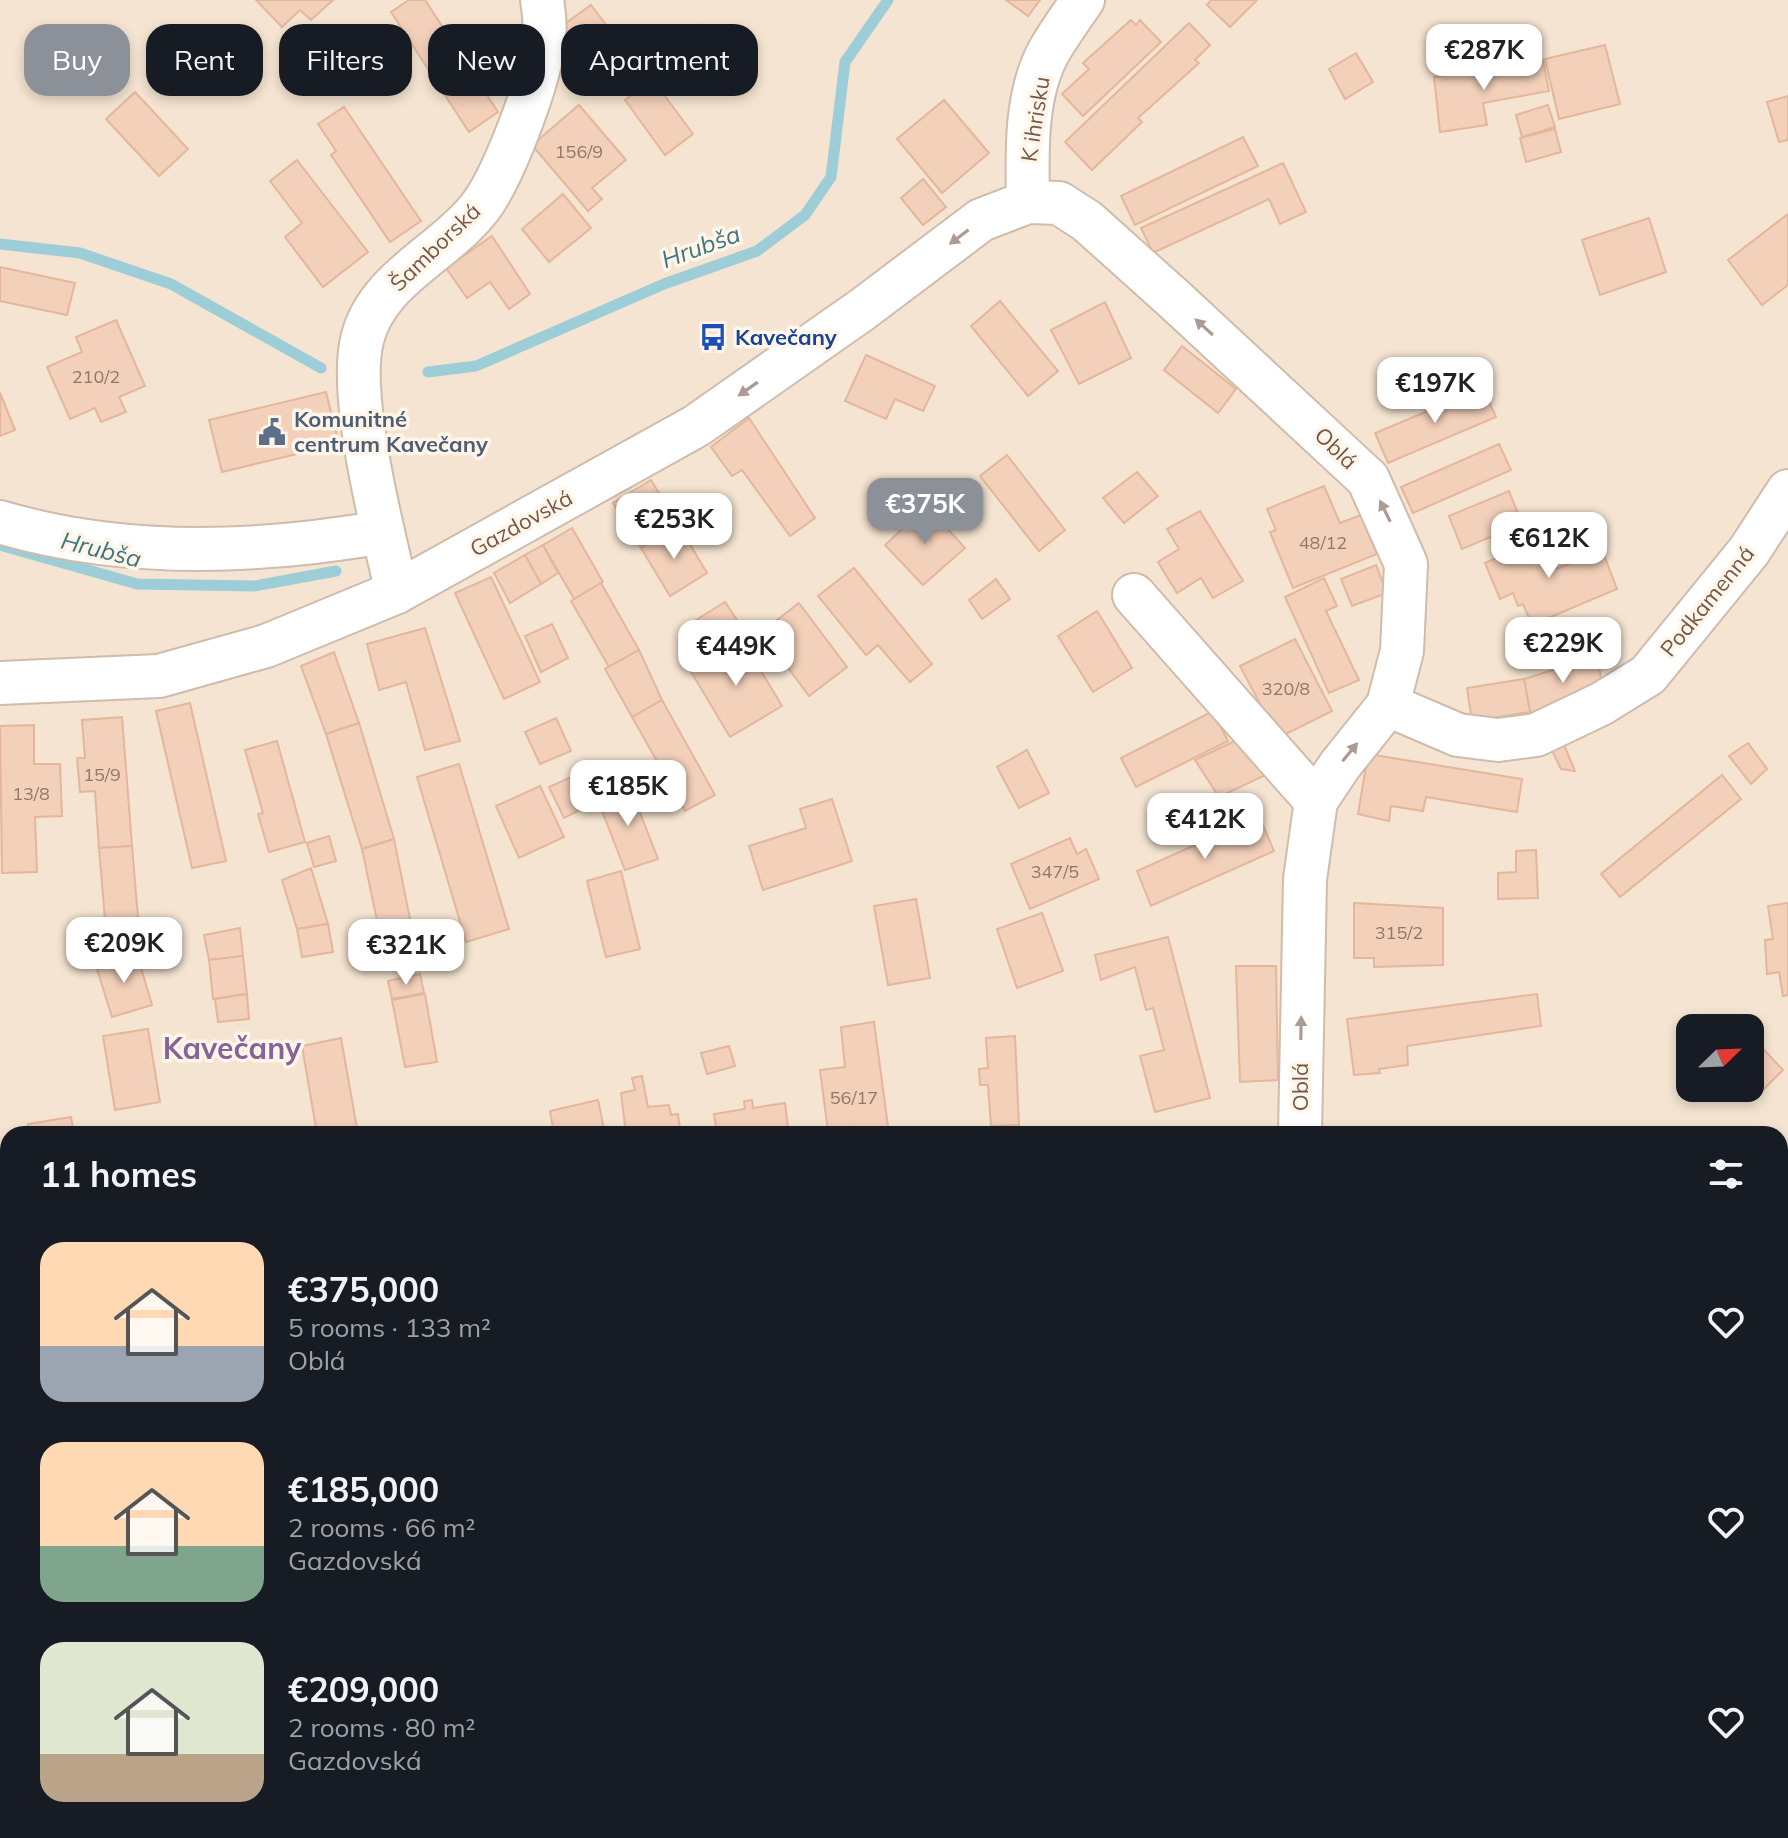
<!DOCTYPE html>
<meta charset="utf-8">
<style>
:root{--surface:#171b24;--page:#242831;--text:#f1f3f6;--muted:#9ea1a6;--accent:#8c9099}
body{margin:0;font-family:Mulish,sans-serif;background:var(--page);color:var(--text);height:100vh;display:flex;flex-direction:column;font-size:30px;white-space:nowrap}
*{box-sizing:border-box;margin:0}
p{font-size:26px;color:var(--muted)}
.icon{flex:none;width:44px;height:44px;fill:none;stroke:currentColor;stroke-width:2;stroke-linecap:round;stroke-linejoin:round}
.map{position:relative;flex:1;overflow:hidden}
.drawer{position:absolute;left:0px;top:1126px;width:1788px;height:712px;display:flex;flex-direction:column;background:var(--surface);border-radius:24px 24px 0 0;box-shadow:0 4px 12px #0003}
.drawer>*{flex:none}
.top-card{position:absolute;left:24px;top:24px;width:800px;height:72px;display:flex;gap:16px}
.needle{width:52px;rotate:67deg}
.tools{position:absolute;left:1676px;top:1014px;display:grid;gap:16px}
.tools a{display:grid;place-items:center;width:88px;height:88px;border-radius:16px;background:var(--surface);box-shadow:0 4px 12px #0003;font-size:40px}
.price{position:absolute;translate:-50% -68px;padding:0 18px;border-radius:16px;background:#fff;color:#222;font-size:26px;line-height:52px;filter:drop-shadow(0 2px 4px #0008)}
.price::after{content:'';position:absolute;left:50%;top:48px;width:24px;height:18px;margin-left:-12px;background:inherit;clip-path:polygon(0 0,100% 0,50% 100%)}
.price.selected{background:var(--accent);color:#fff}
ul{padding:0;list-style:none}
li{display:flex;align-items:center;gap:24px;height:200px;padding:0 40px}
li span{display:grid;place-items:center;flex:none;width:224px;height:160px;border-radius:24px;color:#555}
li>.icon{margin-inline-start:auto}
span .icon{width:96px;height:96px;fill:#fffc;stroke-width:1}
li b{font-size:34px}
h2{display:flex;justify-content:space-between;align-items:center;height:96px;padding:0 40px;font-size:34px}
.chip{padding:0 28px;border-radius:24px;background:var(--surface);box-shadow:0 4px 12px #0003;font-size:28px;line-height:72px}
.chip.selected{background:var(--accent);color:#fff}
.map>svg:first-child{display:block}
.residential{fill:#f4e4d1;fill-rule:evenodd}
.grass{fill:#d1eac1}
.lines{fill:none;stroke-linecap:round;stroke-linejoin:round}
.stream{stroke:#9dced7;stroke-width:11}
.building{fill:#f2d0ba;stroke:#e4b79a;stroke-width:2}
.street-casing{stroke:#cfbcac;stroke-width:46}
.street{stroke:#fff;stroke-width:42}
.oneway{fill:#ac9b92}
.labels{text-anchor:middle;stroke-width:7;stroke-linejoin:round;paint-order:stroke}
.number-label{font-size:18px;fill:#947665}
.street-label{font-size:22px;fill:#745849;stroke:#fff6e9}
.transit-label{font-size:22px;font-weight:bold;fill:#164399;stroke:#fff6e9;text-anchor:start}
.service-label{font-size:22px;font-weight:bold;fill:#4e5e75;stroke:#fff6e9;text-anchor:start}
.water-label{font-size:24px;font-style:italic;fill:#3f7681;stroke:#fff6e9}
.district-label{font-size:30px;font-weight:bold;fill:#866498;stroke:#fff6e9}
</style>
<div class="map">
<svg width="1788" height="1838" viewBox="0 0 1788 1838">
<rect width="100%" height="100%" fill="#fcf2e2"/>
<g class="residential">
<path d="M 0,0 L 1788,0 L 1788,1745 L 1780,1740 L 1780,1134 L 8,1134 L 8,1830 L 113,1830 L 117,1838 L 0,1838 ZM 1690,1028 L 1750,1028 L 1750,1088 L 1690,1088 Z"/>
<polygon points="1456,1830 1588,1830 1578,1838 1462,1838"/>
</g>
<g class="grass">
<polygon points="1780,1741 1788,1745 1788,1838 1578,1838 1588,1830 1780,1830"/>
<polygon points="113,1830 1456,1830 1462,1838 117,1838"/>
</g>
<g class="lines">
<g class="stream">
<polyline points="0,244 80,253 171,284 321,368"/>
<polyline points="428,372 476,366 664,284 757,251 805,215 831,177 845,62 888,0"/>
<polyline points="0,545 137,584 254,586 336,571"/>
</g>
</g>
<g class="building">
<polygon points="256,0 333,0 311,20 300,10 282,27"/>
<polygon points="409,0 425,0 498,112 469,132 391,12"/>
<polygon points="1006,0 1040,0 1028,16"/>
<polygon points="1211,0 1257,0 1230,27 1207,5"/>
<polygon points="591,5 607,26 578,48 562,26"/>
<polygon points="1131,20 1136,25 1140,20 1161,42 1083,116 1062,94 1089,69 1083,63"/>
<polygon points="1189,23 1210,45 1195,60 1199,63 1138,118 1142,122 1092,170 1065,142"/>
<polygon points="699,25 732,69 699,93 667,49"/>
<polygon points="1605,45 1620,104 1559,119 1545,59"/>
<polygon points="1356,53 1373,82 1345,99 1329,69"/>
<polygon points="1543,60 1549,91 1483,103 1487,125 1440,132 1434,77"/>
<polygon points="653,80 693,134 665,155 625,100"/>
<polygon points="135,92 188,149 159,176 106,119"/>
<polygon points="1788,96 1788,140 1779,142 1767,102"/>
<polygon points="944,100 989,153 942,193 897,139"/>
<polygon points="579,105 626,160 592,188 602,199 588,211 532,145"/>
<polygon points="1548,105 1555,127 1522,137 1516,115"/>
<polygon points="344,107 421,221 390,242 331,155 336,151 318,124"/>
<polygon points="1555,129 1561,152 1526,162 1520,138"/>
<polygon points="1243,137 1258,166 1135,225 1121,196"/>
<polygon points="297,160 368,252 323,287 285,237 302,223 270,181"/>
<polygon points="1283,163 1306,212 1280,224 1269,199 1153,253 1141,228"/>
<polygon points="923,179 946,207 923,225 901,198"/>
<polygon points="563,194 591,228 549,262 522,229"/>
<polygon points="1788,214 1788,285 1762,305 1728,260"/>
<polygon points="1649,218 1666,272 1600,295 1582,240"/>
<polygon points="492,236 530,294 509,309 490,282 467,298 446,268"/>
<polygon points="0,267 75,283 67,315 0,301"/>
<polygon points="1000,301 1058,371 1028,396 971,326"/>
<polygon points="1105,302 1131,358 1079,384 1051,330"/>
<polygon points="116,320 145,386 119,397 126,412 101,422 95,408 70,419 47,367 82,352 76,337"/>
<polygon points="1182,346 1236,389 1218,413 1164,370"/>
<polygon points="866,355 935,386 923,411 895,399 886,419 845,401"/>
<polygon points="1483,388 1496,417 1388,463 1375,433"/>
<polygon points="326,392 339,444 222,472 209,420"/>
<polygon points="0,393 15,430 0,436"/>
<polygon points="749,418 815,518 790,536 742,470 732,476 711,447"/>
<polygon points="1499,444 1511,470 1413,513 1401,487"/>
<polygon points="1007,455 1065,530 1039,551 980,476"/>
<polygon points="1137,472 1158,496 1124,523 1103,498"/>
<polygon points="651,480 679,526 641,548 613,503"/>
<polygon points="1324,486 1340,523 1361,515 1377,554 1293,588 1270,532 1276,530 1267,509"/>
<polygon points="1509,491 1522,524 1462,549 1449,516"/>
<polygon points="927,506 965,548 923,585 885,545"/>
<polygon points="1200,511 1243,581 1213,598 1201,578 1177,593 1158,562 1179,549 1167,529"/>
<polygon points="679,526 707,573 670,596 641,548"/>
<polygon points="572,528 603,582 574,599 543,545"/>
<polygon points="1544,537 1557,569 1602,550 1617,589 1532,625 1523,604 1518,606 1513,593 1500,599 1485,563"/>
<polygon points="543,545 558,573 541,584 525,555"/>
<polygon points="525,555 541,584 510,603 494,573"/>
<polygon points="1376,565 1387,593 1352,606 1341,579"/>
<polygon points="854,568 932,664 910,682 878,645 866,655 818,596"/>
<polygon points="491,577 540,682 504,699 455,593"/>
<polygon points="1324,578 1337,606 1326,611 1359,680 1329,693 1285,597"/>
<polygon points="996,579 1010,599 982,619 969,600"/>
<polygon points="601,583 639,650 609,667 571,601"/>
<polygon points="725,602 745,632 706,655 688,625"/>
<polygon points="799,603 847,667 809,696 783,661 778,665 767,650 771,647 760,633"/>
<polygon points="1097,611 1132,668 1093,692 1058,636"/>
<polygon points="552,624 568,658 541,672 525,636"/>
<polygon points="425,628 460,741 425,750 406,682 379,690 367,644"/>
<polygon points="742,639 782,706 730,737 690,670"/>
<polygon points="1295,639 1332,711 1278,738 1240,666"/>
<polygon points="639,650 662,700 632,717 605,669"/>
<polygon points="334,652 359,723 326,734 301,666"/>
<polygon points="1597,656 1603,689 1556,708 1530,712 1524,679"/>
<polygon points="1524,679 1530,712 1472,721 1467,688"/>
<polygon points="662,700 715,795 685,811 632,717"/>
<polygon points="190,703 226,861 192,868 156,711"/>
<polygon points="1213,711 1228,741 1136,787 1121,758"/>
<polygon points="122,717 132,846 99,848 95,791 80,792 77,758 85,758 82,720"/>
<polygon points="556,718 571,751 540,764 525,732"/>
<polygon points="359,723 394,839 362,849 326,734"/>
<polygon points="34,725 34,764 60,764 62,816 35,817 37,872 2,873 0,726"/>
<polygon points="1245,736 1272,772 1219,797 1195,760"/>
<polygon points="1562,740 1575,771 1561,769 1549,744"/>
<polygon points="277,741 305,842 269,852 258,814 263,813 245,750"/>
<polygon points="1748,743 1767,769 1751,784 1729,756"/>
<polygon points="1027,750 1049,793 1019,808 997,767"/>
<polygon points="1368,754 1522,779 1517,812 1426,797 1423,811 1391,806 1389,821 1358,814"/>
<polygon points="459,764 509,929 466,942 417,777"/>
<polygon points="580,773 594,803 564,818 549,787"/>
<polygon points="1722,775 1741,799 1620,897 1601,874"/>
<polygon points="540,786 564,837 519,858 496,806"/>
<polygon points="630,787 658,859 625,870 597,798"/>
<polygon points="832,799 852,861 763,890 749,846 806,828 800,809"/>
<polygon points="1259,816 1274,851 1151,906 1137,871"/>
<polygon points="329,836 336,861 314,867 307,843"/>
<polygon points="1070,838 1077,854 1086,849 1099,879 1030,909 1011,864"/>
<polygon points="394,839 412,929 380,935 362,849"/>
<polygon points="132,846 139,930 106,932 99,848"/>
<polygon points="1536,850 1538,898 1498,899 1498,873 1516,872 1516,851"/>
<polygon points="311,868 328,924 297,929 282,880"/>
<polygon points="621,871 640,949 606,957 587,881"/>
<polygon points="916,899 930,978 888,985 874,906"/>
<polygon points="1354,903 1443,908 1443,965 1374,967 1374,958 1354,958"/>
<polygon points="1788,903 1788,995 1783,996 1779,972 1767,974 1765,940 1773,939 1768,906"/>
<polygon points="1042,913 1063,971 1017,988 997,929"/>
<polygon points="328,924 333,952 302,957 297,929"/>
<polygon points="240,928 243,956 209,960 204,935"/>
<polygon points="1168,937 1210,1098 1155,1112 1140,1056 1164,1050 1153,1008 1146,1010 1135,967 1101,980 1095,955"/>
<polygon points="137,954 152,1005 112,1017 96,966"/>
<polygon points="243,956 247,994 213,999 209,960"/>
<polygon points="1236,966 1276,966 1278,1080 1240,1082"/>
<polygon points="420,974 424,993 392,999 388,981"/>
<polygon points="247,994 249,1019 218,1022 215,999"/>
<polygon points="425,994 437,1062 405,1067 392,1000"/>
<polygon points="1537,994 1541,1026 1407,1046 1408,1065 1379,1069 1380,1073 1354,1075 1347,1019"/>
<polygon points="874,1022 889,1134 856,1134 855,1127 828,1131 820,1070 845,1067 841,1027"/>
<polygon points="148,1029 160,1102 115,1110 103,1036"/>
<polygon points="1750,1035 1783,1070 1758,1095 1750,1087"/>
<polygon points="1015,1036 1019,1125 991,1126 988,1085 980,1085 979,1069 988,1068 986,1038"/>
<polygon points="341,1038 358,1134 317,1134 302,1046"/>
<polygon points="729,1046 735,1066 707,1074 701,1053"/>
<polygon points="642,1076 648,1107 669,1105 671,1115 678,1114 680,1129 674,1130 674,1134 626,1134 621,1093 635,1090 632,1078"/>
<polygon points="598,1100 605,1134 554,1134 550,1111"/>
<polygon points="752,1100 753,1108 785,1103 789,1134 717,1134 714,1114 745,1109 744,1101"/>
<polygon points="71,1117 74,1134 29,1134 28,1124"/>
<polygon points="1788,1433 1788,1462 1780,1465 1780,1435"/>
<polygon points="0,1434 8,1463 0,1468"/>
<polygon points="1788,1516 1788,1538 1780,1540 1780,1517"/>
<polygon points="1780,1552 1788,1589 1788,1609 1780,1611"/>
<polygon points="8,1601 8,1665 0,1668 0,1605"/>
</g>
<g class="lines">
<g class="street-casing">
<g id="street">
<path d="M 1028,202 C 1027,154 1025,96 1048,53 C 1058,35 1071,17 1083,0"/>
<path d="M 0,522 C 124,559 256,554 383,532"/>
<path d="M 397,592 C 383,532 348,397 362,340 C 376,280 441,255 477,211 C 502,182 537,86 543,48 C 546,31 545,17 542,0"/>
<polyline points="1134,595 1316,801"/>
<polyline points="0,683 159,676 266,646 397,592 696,426 863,309 981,220 1028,202 1059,203 1087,221 1174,299 1368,479 1406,564 1402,651 1388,705 1340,765 1316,801 1305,879 1300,1134"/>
<polyline points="1388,705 1458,735 1498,740 1536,735 1601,704 1648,675 1749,551 1788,491"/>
<polyline points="0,1549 8,1544"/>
<polyline points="1780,1741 1788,1745"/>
</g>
</g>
<use href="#street" class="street"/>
</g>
<defs><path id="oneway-solid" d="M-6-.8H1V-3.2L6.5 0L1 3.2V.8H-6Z" transform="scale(2)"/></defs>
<g class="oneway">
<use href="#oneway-solid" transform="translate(959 237) rotate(143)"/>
<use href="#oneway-solid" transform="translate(1204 327) rotate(-138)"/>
<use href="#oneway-solid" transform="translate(748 389) rotate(145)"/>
<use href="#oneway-solid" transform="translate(1385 511) rotate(-116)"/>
<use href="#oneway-solid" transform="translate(1350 752) rotate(-51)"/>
<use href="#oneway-solid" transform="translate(1301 1028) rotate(-89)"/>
</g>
<defs>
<g id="bus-bare" transform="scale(2.16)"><path d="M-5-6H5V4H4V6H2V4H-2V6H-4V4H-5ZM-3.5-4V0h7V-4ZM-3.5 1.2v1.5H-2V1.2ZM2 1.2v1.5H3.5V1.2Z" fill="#1a4fb4" stroke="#fff6e9" stroke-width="2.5" paint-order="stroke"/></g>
<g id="civic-bare" transform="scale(2.16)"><path d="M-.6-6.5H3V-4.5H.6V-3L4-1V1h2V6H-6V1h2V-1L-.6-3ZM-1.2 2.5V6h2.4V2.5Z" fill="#5c6f8a" stroke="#fff6e9" stroke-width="2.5" paint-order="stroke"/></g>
</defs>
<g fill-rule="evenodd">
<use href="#bus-bare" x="713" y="337"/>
<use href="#civic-bare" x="272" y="432"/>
</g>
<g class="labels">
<g class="number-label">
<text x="579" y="158">156/9</text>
<text x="96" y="383">210/2</text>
<text x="1323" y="549">48/12</text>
<text x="1286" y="695">320/8</text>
<text x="102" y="781">15/9</text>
<text x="31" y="800">13/8</text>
<text x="1055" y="878">347/5</text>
<text x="1399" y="939">315/2</text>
<text x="854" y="1104">56/17</text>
</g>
<g class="street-label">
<text transform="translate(1035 119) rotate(-81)" y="8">K ihrisku</text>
<text transform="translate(435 247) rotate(-44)" y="8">Šamborská</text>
<text transform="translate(1336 448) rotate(44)" y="8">Oblá</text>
<text transform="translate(521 523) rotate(-29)" y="8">Gazdovská</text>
<text transform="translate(1707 601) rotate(-51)" y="8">Podkamenná</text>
<text transform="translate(1300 1087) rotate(-90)" y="8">Oblá</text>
</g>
<g class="transit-label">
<text x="735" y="345">Kavečany</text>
</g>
<g class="service-label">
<text x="294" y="427">Komunitné<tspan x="294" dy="25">centrum Kavečany</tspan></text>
</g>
<g class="water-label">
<text transform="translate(701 247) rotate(-20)" y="8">Hrubša</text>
<text transform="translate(101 550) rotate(14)" y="8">Hrubša</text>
</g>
<g class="district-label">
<text x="232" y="1059">Kavečany</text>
</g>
</g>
</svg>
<div class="tools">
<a><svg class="needle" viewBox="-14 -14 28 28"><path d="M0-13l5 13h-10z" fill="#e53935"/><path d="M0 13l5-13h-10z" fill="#9ea1a6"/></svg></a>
</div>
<b class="price" style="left:1484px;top:92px">€287K</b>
<b class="price" style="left:1435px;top:425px">€197K</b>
<b class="price selected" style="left:925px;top:546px">€375K</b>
<b class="price" style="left:674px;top:561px">€253K</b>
<b class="price" style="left:1549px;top:580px">€612K</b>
<b class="price" style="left:1563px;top:685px">€229K</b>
<b class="price" style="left:736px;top:688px">€449K</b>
<b class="price" style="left:628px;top:828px">€185K</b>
<b class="price" style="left:1205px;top:861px">€412K</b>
<b class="price" style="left:124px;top:985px">€209K</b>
<b class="price" style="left:406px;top:987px">€321K</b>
<div class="top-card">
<a class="chip selected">Buy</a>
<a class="chip">Rent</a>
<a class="chip">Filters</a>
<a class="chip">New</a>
<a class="chip">Apartment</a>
</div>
<section class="drawer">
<h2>11 homes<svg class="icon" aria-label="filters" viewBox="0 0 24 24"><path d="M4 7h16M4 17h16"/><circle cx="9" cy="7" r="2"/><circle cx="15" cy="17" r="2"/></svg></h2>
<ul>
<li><span style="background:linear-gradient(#ffd9b3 65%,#9aa5b1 0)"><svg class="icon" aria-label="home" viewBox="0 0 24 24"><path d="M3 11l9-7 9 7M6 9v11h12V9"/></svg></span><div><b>€375,000</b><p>5 rooms · 133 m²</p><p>Oblá</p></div><svg class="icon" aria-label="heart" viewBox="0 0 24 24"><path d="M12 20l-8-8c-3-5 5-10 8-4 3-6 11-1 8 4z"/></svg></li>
<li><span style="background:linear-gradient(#ffd9b3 65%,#7fa58c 0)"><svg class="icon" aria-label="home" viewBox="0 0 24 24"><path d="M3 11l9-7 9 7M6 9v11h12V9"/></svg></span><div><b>€185,000</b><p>2 rooms · 66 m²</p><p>Gazdovská</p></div><svg class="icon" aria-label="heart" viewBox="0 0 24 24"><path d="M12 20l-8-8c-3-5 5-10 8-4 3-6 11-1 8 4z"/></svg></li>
<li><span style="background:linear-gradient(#dfe7d0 70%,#b9a48a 0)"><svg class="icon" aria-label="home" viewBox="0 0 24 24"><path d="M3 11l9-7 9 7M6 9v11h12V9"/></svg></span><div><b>€209,000</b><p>2 rooms · 80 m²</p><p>Gazdovská</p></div><svg class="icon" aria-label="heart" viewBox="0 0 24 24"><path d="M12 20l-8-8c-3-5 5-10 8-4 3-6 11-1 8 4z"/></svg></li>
</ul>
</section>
</div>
